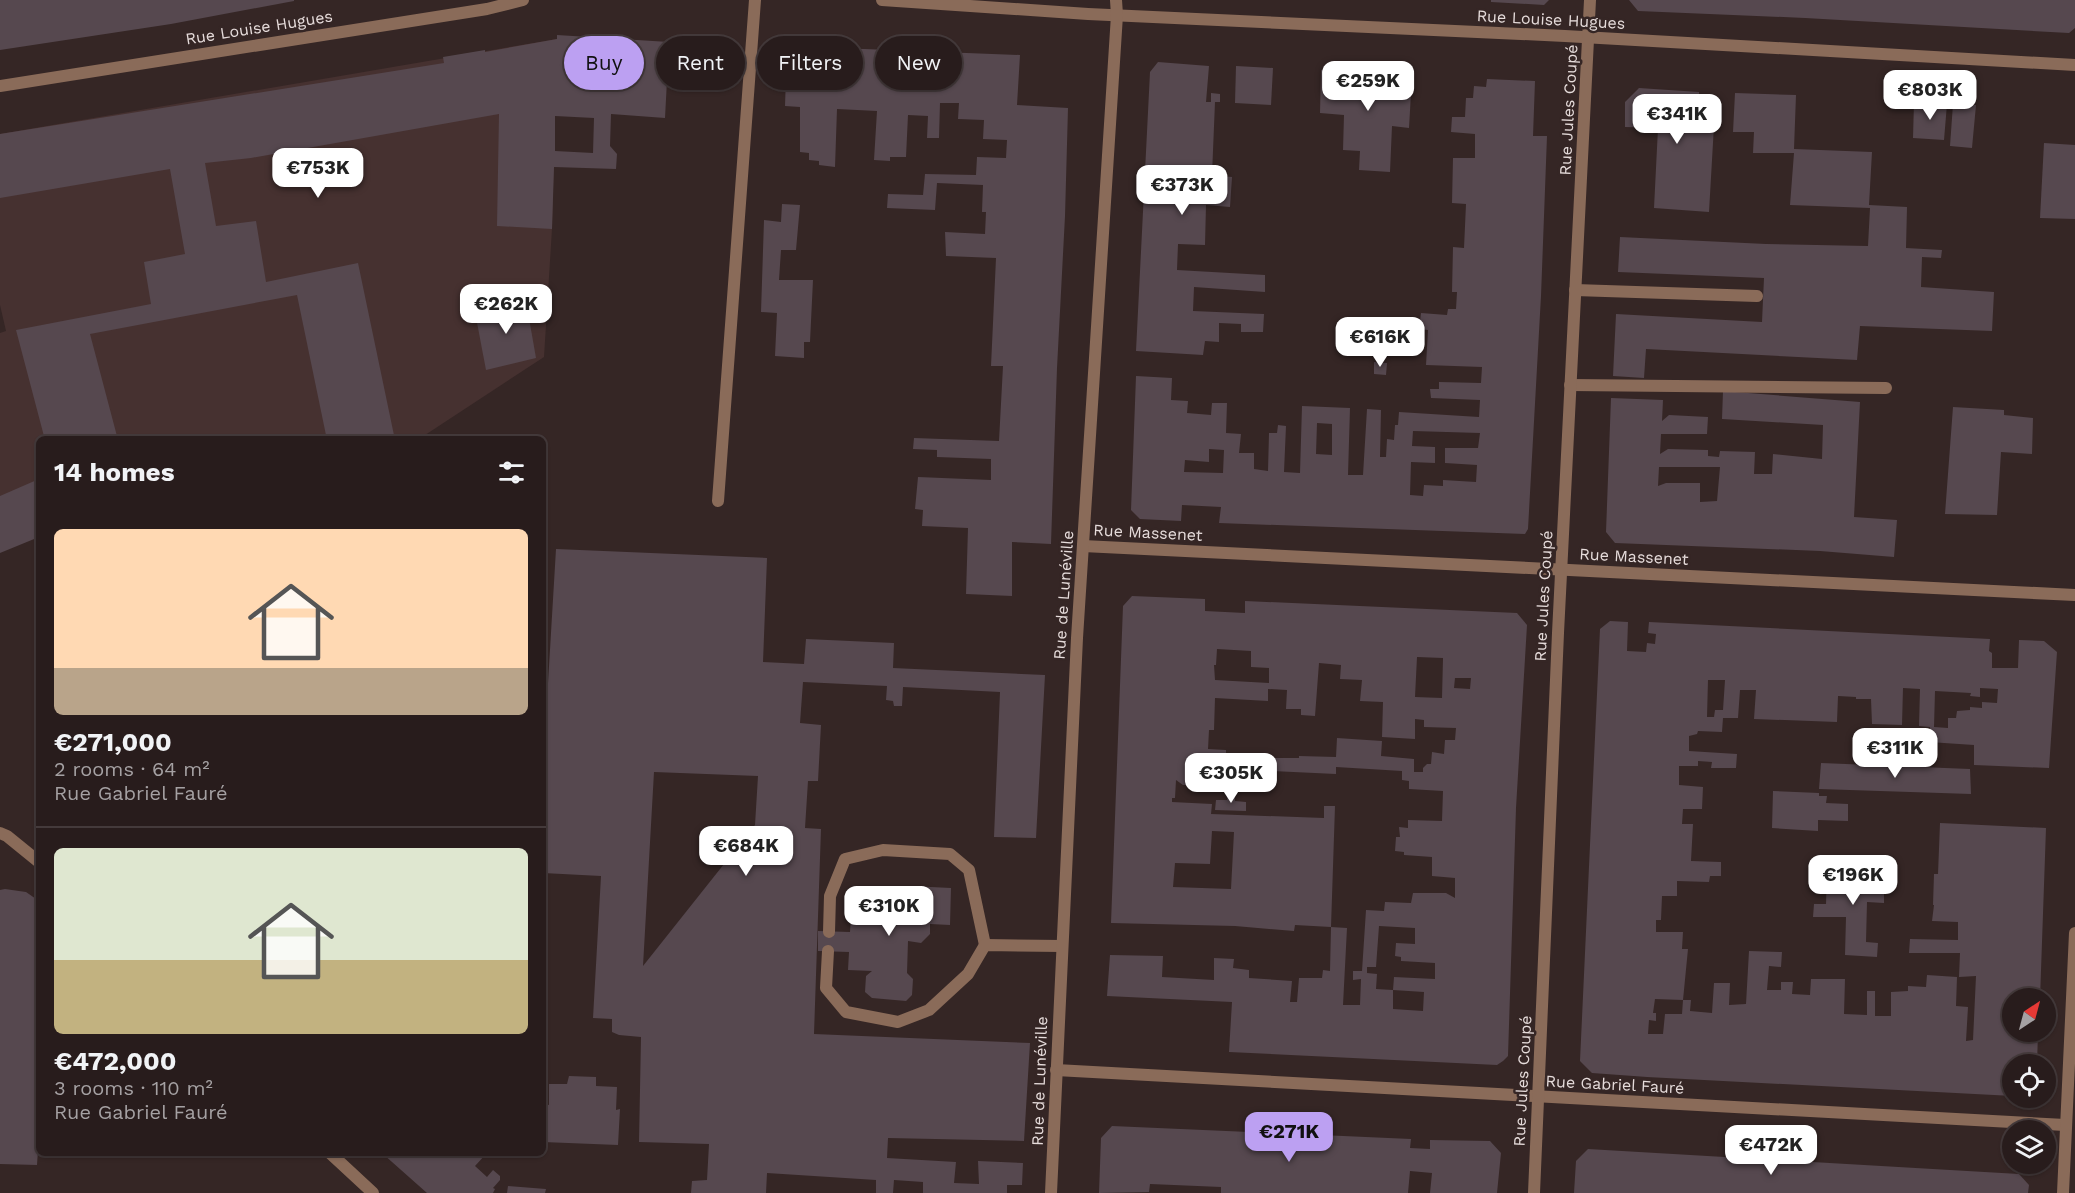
<!DOCTYPE html>
<meta charset="utf-8">
<style>
:root{--surface:#281c1c;--page:#302525;--text:#f1f3f6;--muted:#a5a1a3;--line:#443a3b;--accent:#bca0f2}
body{margin:0;font-family:"Work Sans",sans-serif;background:var(--page);color:var(--text);height:100vh;display:flex;flex-direction:column;font-size:22px;white-space:nowrap}
*{box-sizing:border-box;margin:0}
p{font-size:20px;color:var(--muted)}
.icon{flex:none;width:33px;height:33px;fill:none;stroke:currentColor;stroke-width:2;stroke-linecap:round;stroke-linejoin:round}
.map{position:relative;flex:1;overflow:hidden}
.sheet{position:absolute;left:36px;top:436px;width:510px;height:720px;display:flex;flex-direction:column;background:var(--surface);border-radius:9px;box-shadow:0 2px 4px #0004,0 0 0 2px var(--line)}
.sheet>*{flex:none}
.guide{position:absolute;left:564px;top:36px;width:570px;height:54px;display:flex;gap:12px}
.needle{width:39px;rotate:36deg}
.controls{position:absolute;left:2002px;top:988px;display:grid;gap:12px}
.controls a{display:grid;place-items:center;width:54px;height:54px;border-radius:50%;background:var(--surface);box-shadow:0 2px 4px #0004,0 0 0 2px var(--line);font-size:30px}
.price{position:absolute;translate:-50% -51px;padding:0 14px;border-radius:12px;background:#fff;color:#222;font-size:20px;line-height:39px;filter:drop-shadow(0 2px 3px #0008)}
.price::after{content:'';position:absolute;left:50%;top:36px;width:18px;height:14px;margin-left:-9px;background:inherit;clip-path:polygon(0 0,100% 0,50% 100%)}
.price.current{background:var(--accent);color:#111}
ul{padding:0;list-style:none}
li{display:grid;align-content:center;gap:12px;height:318px;padding:0 18px}
li+li{border-top:2px solid var(--line)}
li span{display:grid;place-items:center;height:186px;border-radius:9px;color:#555}
li>.icon{margin-inline-start:auto}
span .icon{width:108px;height:108px;fill:#fffc;stroke-width:1}
li b{font-size:26px}
h2{display:flex;justify-content:space-between;align-items:center;height:72px;padding:0 18px;font-size:26px}
.tag{padding:0 21px;border-radius:27px;background:var(--surface);box-shadow:0 2px 4px #0004,0 0 0 2px var(--line);font-size:21px;line-height:54px}
.tag.current{background:var(--accent);color:#111}
.map>svg:first-child{display:block}
.built{fill:#463130}
.building{fill:#56484f;fill-rule:evenodd}
.lines{fill:none;stroke-linecap:round;stroke-linejoin:round}
.lane{stroke:#8a6b59;stroke-width:12}
.street{stroke:#8a6b59;stroke-width:12}
.labels{text-anchor:middle;stroke-width:5;stroke-linejoin:round;paint-order:stroke}
.street-label{font-size:16px;fill:#e6dcdb;stroke:#352625}
</style>
<div class="map">
<svg width="2075" height="1193" viewBox="0 0 2075 1193">
<rect width="100%" height="100%" fill="#352625"/>
<polygon class="built" points="557,39 552,229 544,357 419,439 39,440 39,501 0,517 0,333 6,331 0,305 0,134"/>
<g class="building">
<polygon points="0,0 294,0 294,1 171,24 0,50"/>
<polygon points="1491,0 1549,0 1544,5 1491,2"/>
<polygon points="1629,0 2075,0 2075,28 2069,33 1805,18 1638,11"/>
<path d="M 557,35 L 669,42 L 665,118 L 611,114 L 610,146 L 617,154 L 616,169 L 554,167 L 552,229 L 497,226 L 499,114 L 251,158 L 205,163 L 216,226 L 256,221 L 266,282 L 358,263 L 395,440 L 327,440 L 297,295 L 90,334 L 118,440 L 45,440 L 16,330 L 151,304 L 144,262 L 185,254 L 170,169 L 0,198 L 0,134 L 444,63 L 443,57 L 485,50 L 485,52 L 557,39 ZM 555,116 L 594,118 L 593,153 L 555,151 Z"/>
<polygon points="787,46 1020,55 1017,105 1068,108 1065,216 1057,368 1051,544 1012,542 1012,596 966,594 968,528 922,526 923,510 915,509 918,477 991,480 991,459 937,457 937,450 913,449 914,438 999,441 1003,366 991,366 996,258 946,256 945,232 985,234 986,212 982,212 983,185 937,183 935,210 887,208 888,194 923,195 925,174 976,175 977,157 1006,158 1007,140 983,139 984,120 958,119 959,103 940,103 939,138 927,138 928,116 908,115 906,157 890,157 890,161 874,160 877,111 837,109 835,167 819,165 819,161 809,160 809,153 800,152 800,107 785,106"/>
<polygon points="1158,62 1209,66 1206,102 1211,102 1211,93 1220,94 1220,102 1215,102 1212,175 1232,177 1230,207 1206,205 1205,245 1178,244 1177,270 1265,275 1265,292 1194,287 1193,311 1264,314 1263,332 1241,332 1241,324 1219,323 1219,342 1205,341 1203,355 1136,351 1150,72"/>
<polygon points="1236,66 1273,68 1271,105 1235,103"/>
<polygon points="1321,70 1412,76 1409,128 1392,126 1390,172 1359,170 1360,151 1343,150 1344,115 1320,113"/>
<path d="M 1487,79 L 1535,81 L 1533,136 L 1547,136 L 1541,296 L 1528,529 L 1525,534 L 1219,523 L 1221,507 L 1182,505 L 1181,521 L 1140,519 L 1131,510 L 1136,376 L 1172,378 L 1171,400 L 1188,401 L 1187,413 L 1211,415 L 1212,403 L 1227,403 L 1226,433 L 1241,434 L 1239,453 L 1254,453 L 1254,469 L 1268,471 L 1269,433 L 1277,433 L 1278,425 L 1286,426 L 1284,472 L 1300,473 L 1302,406 L 1350,408 L 1348,475 L 1363,475 L 1367,409 L 1381,410 L 1380,457 L 1386,457 L 1387,439 L 1394,440 L 1395,425 L 1398,425 L 1399,412 L 1479,417 L 1480,400 L 1431,398 L 1430,389 L 1439,389 L 1439,382 L 1481,383 L 1482,367 L 1426,365 L 1428,330 L 1419,329 L 1421,313 L 1447,315 L 1448,309 L 1456,309 L 1457,292 L 1452,292 L 1453,247 L 1464,248 L 1466,204 L 1452,203 L 1453,158 L 1475,158 L 1475,134 L 1451,132 L 1452,117 L 1465,117 L 1466,98 L 1473,98 L 1474,86 L 1486,87 ZM 1317,423 L 1332,424 L 1332,455 L 1316,454 ZM 1413,431 L 1480,433 L 1478,448 L 1445,448 L 1445,463 L 1477,465 L 1476,482 L 1443,480 L 1443,486 L 1424,485 L 1423,496 L 1410,495 L 1411,462 L 1435,463 L 1435,447 L 1412,446 ZM 1209,449 L 1224,450 L 1223,473 L 1184,472 L 1185,460 L 1209,462 Z"/>
<polygon points="1639,88 1699,92 1699,107 1715,108 1709,212 1654,208 1658,128 1625,127 1625,102"/>
<polygon points="1735,93 1796,95 1794,149 1872,152 1869,205 1907,207 1906,248 1942,250 1941,258 1922,257 1921,287 1994,292 1992,331 1860,326 1857,360 1646,349 1644,378 1613,376 1616,314 1762,322 1764,278 1618,272 1620,237 1766,244 1868,246 1870,208 1790,205 1794,153 1753,153 1754,132 1733,132"/>
<polygon points="1914,102 1947,104 1944,140 1913,138"/>
<polygon points="1953,104 1976,105 1972,148 1950,146"/>
<polygon points="2044,143 2075,145 2075,219 2040,218"/>
<polygon points="782,204 800,205 796,250 781,250 779,280 813,280 810,342 804,342 804,358 775,356 777,313 761,312 764,220 781,222"/>
<polygon points="526,301 536,358 486,370 475,312"/>
<polygon points="1374,362 1387,363 1386,375 1374,374"/>
<path d="M 1723,391 L 1860,402 L 1854,517 L 1897,520 L 1894,557 L 1820,551 L 1615,543 L 1606,532 L 1611,398 L 1663,400 L 1662,421 L 1669,415 L 1708,417 L 1707,434 L 1661,434 L 1660,454 L 1668,449 L 1708,450 L 1708,456 L 1719,457 L 1720,451 L 1755,452 L 1754,474 L 1772,474 L 1773,454 L 1822,459 L 1823,425 L 1722,419 ZM 1659,467 L 1720,467 L 1717,501 L 1700,502 L 1700,483 L 1666,483 L 1658,486 Z"/>
<polygon points="1953,407 2004,410 2004,415 2033,418 2032,454 2001,452 1997,515 1945,514"/>
<polygon points="39,479 39,537 0,553 0,496"/>
<path d="M 556,549 L 767,558 L 763,662 L 804,664 L 806,639 L 894,643 L 893,668 L 1045,675 L 1036,838 L 994,837 L 1000,692 L 903,687 L 902,706 L 894,706 L 893,701 L 886,700 L 887,686 L 803,682 L 800,723 L 821,725 L 818,781 L 808,781 L 805,828 L 821,829 L 814,1034 L 1030,1043 L 1024,1141 L 888,1138 L 887,1158 L 956,1162 L 954,1183 L 979,1184 L 978,1161 L 1023,1163 L 1022,1185 L 1007,1185 L 1007,1193 L 923,1193 L 923,1182 L 894,1180 L 893,1193 L 876,1193 L 876,1180 L 767,1173 L 766,1193 L 691,1193 L 692,1181 L 707,1180 L 709,1144 L 639,1142 L 641,1037 L 619,1035 L 612,1032 L 612,1019 L 593,1018 L 601,876 L 543,873 L 544,750 ZM 654,772 L 758,776 L 755,825 L 643,966 Z"/>
<path d="M 1132,596 L 1205,599 L 1205,611 L 1245,613 L 1245,601 L 1517,613 L 1527,625 L 1516,808 L 1508,1056 L 1503,1061 L 1497,1065 L 1229,1052 L 1232,1002 L 1107,996 L 1110,955 L 1163,956 L 1162,977 L 1214,980 L 1214,958 L 1234,959 L 1233,968 L 1249,970 L 1249,978 L 1292,981 L 1290,1002 L 1297,1002 L 1299,978 L 1322,978 L 1323,970 L 1330,971 L 1331,927 L 1295,925 L 1294,931 L 1235,926 L 1111,923 L 1123,606 ZM 1217,649 L 1251,651 L 1251,667 L 1269,668 L 1269,683 L 1215,680 L 1214,665 L 1216,665 ZM 1417,657 L 1443,658 L 1442,698 L 1415,697 ZM 1319,663 L 1341,665 L 1340,679 L 1362,680 L 1360,701 L 1383,702 L 1382,737 L 1415,739 L 1415,719 L 1424,720 L 1424,727 L 1456,728 L 1455,740 L 1445,740 L 1444,754 L 1432,752 L 1431,764 L 1427,764 L 1423,768 L 1423,772 L 1414,772 L 1414,759 L 1381,756 L 1382,741 L 1337,738 L 1336,757 L 1299,756 L 1299,758 L 1274,758 L 1272,771 L 1336,774 L 1336,767 L 1402,771 L 1402,780 L 1409,781 L 1409,789 L 1443,791 L 1442,821 L 1408,820 L 1408,828 L 1399,827 L 1400,837 L 1396,837 L 1395,851 L 1404,852 L 1404,855 L 1432,857 L 1432,876 L 1455,878 L 1455,898 L 1446,893 L 1413,893 L 1411,903 L 1385,902 L 1384,911 L 1366,910 L 1362,971 L 1353,971 L 1353,980 L 1361,979 L 1360,1005 L 1343,1005 L 1347,928 L 1331,927 L 1335,806 L 1324,806 L 1324,818 L 1211,814 L 1212,804 L 1172,802 L 1172,798 L 1175,798 L 1176,780 L 1183,785 L 1223,786 L 1224,768 L 1263,770 L 1263,757 L 1226,756 L 1226,750 L 1208,749 L 1209,730 L 1214,730 L 1215,698 L 1268,701 L 1268,689 L 1287,690 L 1286,709 L 1301,709 L 1301,715 L 1315,716 ZM 1455,678 L 1471,678 L 1470,689 L 1454,688 ZM 1212,831 L 1234,832 L 1231,889 L 1173,887 L 1175,863 L 1210,864 ZM 1379,926 L 1415,928 L 1415,944 L 1396,943 L 1395,956 L 1401,957 L 1401,961 L 1435,963 L 1435,979 L 1394,977 L 1393,990 L 1424,992 L 1423,1011 L 1393,1009 L 1393,990 L 1376,989 L 1377,974 L 1367,973 L 1367,967 L 1376,967 Z"/>
<path d="M 1610,621 L 1628,622 L 1627,651 L 1646,652 L 1647,643 L 1655,644 L 1656,634 L 1648,633 L 1649,622 L 1990,639 L 1989,651 L 1992,653 L 1992,668 L 2018,668 L 2019,640 L 2044,641 L 2057,652 L 2049,768 L 1974,765 L 1974,745 L 1929,742 L 1930,727 L 1919,726 L 1920,689 L 1903,688 L 1902,725 L 1872,724 L 1871,699 L 1856,699 L 1856,697 L 1838,696 L 1837,722 L 1754,719 L 1756,690 L 1740,690 L 1738,718 L 1723,718 L 1722,732 L 1698,731 L 1697,734 L 1689,736 L 1689,751 L 1737,754 L 1736,768 L 1711,768 L 1712,762 L 1698,761 L 1698,766 L 1679,766 L 1679,785 L 1703,787 L 1702,809 L 1683,809 L 1682,824 L 1693,824 L 1691,861 L 1721,862 L 1721,876 L 1710,876 L 1709,882 L 1677,881 L 1677,896 L 1662,896 L 1661,920 L 1656,920 L 1656,932 L 1683,932 L 1682,949 L 1688,949 L 1683,1000 L 1691,1000 L 1690,1011 L 1712,1013 L 1714,983 L 1730,983 L 1729,1005 L 1746,1004 L 1749,951 L 1782,952 L 1781,967 L 1769,966 L 1767,990 L 1781,990 L 1781,982 L 1793,982 L 1792,994 L 1810,995 L 1811,979 L 1845,979 L 1844,1014 L 1867,1015 L 1867,991 L 1875,991 L 1875,1016 L 1891,1016 L 1891,992 L 1908,991 L 1908,986 L 1926,987 L 1927,975 L 1957,977 L 1956,1006 L 1968,1007 L 1966,1041 L 1973,1040 L 1976,976 L 1959,977 L 1960,953 L 1909,953 L 1910,939 L 1958,940 L 1958,922 L 1932,921 L 1934,905 L 1933,905 L 1934,874 L 1938,874 L 1940,823 L 2046,828 L 2040,999 L 2013,999 L 2013,1032 L 2038,1032 L 2037,1065 L 2013,1065 L 2013,1096 L 1647,1077 L 1592,1073 L 1580,1061 L 1600,629 ZM 1708,680 L 1725,680 L 1723,710 L 1715,710 L 1714,717 L 1707,717 ZM 1980,688 L 1998,689 L 1997,703 L 1982,702 L 1982,708 L 1970,707 L 1970,710 L 1957,711 L 1956,718 L 1948,718 L 1948,728 L 1934,727 L 1935,691 L 1971,693 L 1970,696 L 1980,697 ZM 1655,999 L 1683,1000 L 1682,1014 L 1665,1014 L 1663,1034 L 1648,1034 L 1649,1020 L 1656,1021 L 1656,1013 L 1653,1013 Z"/>
<polygon points="1821,763 1970,769 1971,794 1819,789"/>
<polygon points="1773,791 1819,793 1819,796 1827,796 1826,803 1848,804 1848,821 1818,820 1818,831 1772,828"/>
<polygon points="1228,792 1235,792 1235,801 1246,802 1246,811 1215,810 1216,800 1227,800"/>
<polygon points="1827,869 1884,872 1884,903 1867,902 1866,942 1878,943 1877,957 1845,955 1846,917 1813,917 1814,904 1826,904"/>
<polygon points="910,886 951,888 950,925 930,924 930,934 921,943 908,941 907,973 913,979 912,995 906,1001 872,998 865,992 866,976 872,971 848,970 849,952 818,951 818,931 850,932 852,900 878,901 880,894 892,887 904,895 906,902 908,902"/>
<polygon points="5,889 26,892 39,901 39,1135 37,1165 0,1164 0,890"/>
<polygon points="569,1076 596,1077 596,1086 617,1087 616,1110 620,1109 618,1145 543,1142 544,1104 549,1105 549,1084 567,1084"/>
<polygon points="1112,1126 1411,1139 1410,1148 1430,1149 1430,1140 1490,1141 1501,1153 1497,1193 1430,1193 1432,1173 1410,1171 1408,1193 1221,1193 1221,1187 1150,1184 1149,1192 1099,1193 1101,1138"/>
<polygon points="1588,1149 2019,1174 2029,1185 2028,1193 1574,1193 1576,1161"/>
<polygon points="383,1154 486,1154 475,1166 487,1177 493,1170 500,1176 500,1180 493,1188 495,1189 493,1193 427,1193"/>
<polygon points="508,1186 546,1189 545,1193 507,1193"/>
</g>
<g class="lines">
<g class="lane">
<polyline points="1575,290 1757,296"/>
<polyline points="1570,385 1886,388"/>
<polyline points="718,501 755,0"/>
<polyline points="829,932 830,896 845,859 883,850 950,854 969,870 985,945"/>
<polyline points="828,951 826,988 846,1012 898,1022 929,1010 968,974 985,945 1062,946"/>
</g>
<g class="street">
<polyline points="882,0 1088,14 1565,36 2075,65"/>
<polyline points="0,86 487,9 523,0"/>
<polyline points="1083,546 2075,595"/>
<polyline points="0,833 7,836 39,862"/>
<polyline points="1056,1070 2065,1125"/>
<polyline points="331,1154 373,1193"/>
<polyline points="1051,1193 1077,638 1117,15 1116,0"/>
<polyline points="1534,1193 1558,633 1590,0"/>
<polyline points="2063,1193 2075,933"/>
</g>
</g>
<g class="labels">
<g class="street-label">
<text transform="translate(1551 19) rotate(3)" y="6">Rue Louise Hugues</text>
<text transform="translate(259 27) rotate(-9)" y="6">Rue Louise Hugues</text>
<text transform="translate(1568 110) rotate(-87)" y="6">Rue Jules Coupé</text>
<text transform="translate(1148 532) rotate(3)" y="6">Rue Massenet</text>
<text transform="translate(1634 556) rotate(3)" y="6">Rue Massenet</text>
<text transform="translate(1063 595) rotate(-86)" y="6">Rue de Lunéville</text>
<text transform="translate(1543 596) rotate(-87)" y="6">Rue Jules Coupé</text>
<text transform="translate(1039 1081) rotate(-88)" y="6">Rue de Lunéville</text>
<text transform="translate(1522 1081) rotate(-87)" y="6">Rue Jules Coupé</text>
<text transform="translate(1615 1084) rotate(3)" y="6">Rue Gabriel Fauré</text>
</g>
</g>
</svg>
<div class="controls">
<a><svg class="needle" viewBox="-14 -14 28 28"><path d="M0-13l5 13h-10z" fill="#e53935"/><path d="M0 13l5-13h-10z" fill="#a5a1a3"/></svg></a>
<a><svg class="icon" aria-label="locate" viewBox="0 0 24 24"><circle cx="12" cy="12" r="6"/><path d="M12 2v4M12 18v4M2 12h4M18 12h4"/></svg></a>
<a><svg class="icon" aria-label="layers" viewBox="0 0 24 24"><path d="M12 4l9 5-9 5-9-5zM3 14l9 5 9-5"/></svg></a>
</div>
<b class="price" style="left:1368px;top:112px">€259K</b>
<b class="price" style="left:1930px;top:121px">€803K</b>
<b class="price" style="left:1677px;top:145px">€341K</b>
<b class="price" style="left:318px;top:199px">€753K</b>
<b class="price" style="left:1182px;top:216px">€373K</b>
<b class="price" style="left:506px;top:335px">€262K</b>
<b class="price" style="left:1380px;top:368px">€616K</b>
<b class="price" style="left:1895px;top:779px">€311K</b>
<b class="price" style="left:1231px;top:804px">€305K</b>
<b class="price" style="left:746px;top:877px">€684K</b>
<b class="price" style="left:1853px;top:906px">€196K</b>
<b class="price" style="left:889px;top:937px">€310K</b>
<b class="price current" style="left:1289px;top:1163px">€271K</b>
<b class="price" style="left:1771px;top:1176px">€472K</b>
<div class="guide">
<a class="tag current">Buy</a>
<a class="tag">Rent</a>
<a class="tag">Filters</a>
<a class="tag">New</a>
</div>
<section class="sheet">
<h2>14 homes<svg class="icon" aria-label="filters" viewBox="0 0 24 24"><path d="M4 7h16M4 17h16"/><circle cx="9" cy="7" r="2"/><circle cx="15" cy="17" r="2"/></svg></h2>
<ul>
<li><span style="background:linear-gradient(#ffd9b3 75%,#b9a48a 0)"><svg class="icon" aria-label="home" viewBox="0 0 24 24"><path d="M3 11l9-7 9 7M6 9v11h12V9"/></svg></span><div><b>€271,000</b><p>2 rooms · 64 m²</p><p>Rue Gabriel Fauré</p></div></li>
<li><span style="background:linear-gradient(#dfe7d0 60%,#c2b280 0)"><svg class="icon" aria-label="home" viewBox="0 0 24 24"><path d="M3 11l9-7 9 7M6 9v11h12V9"/></svg></span><div><b>€472,000</b><p>3 rooms · 110 m²</p><p>Rue Gabriel Fauré</p></div></li>
</ul>
</section>
</div>
